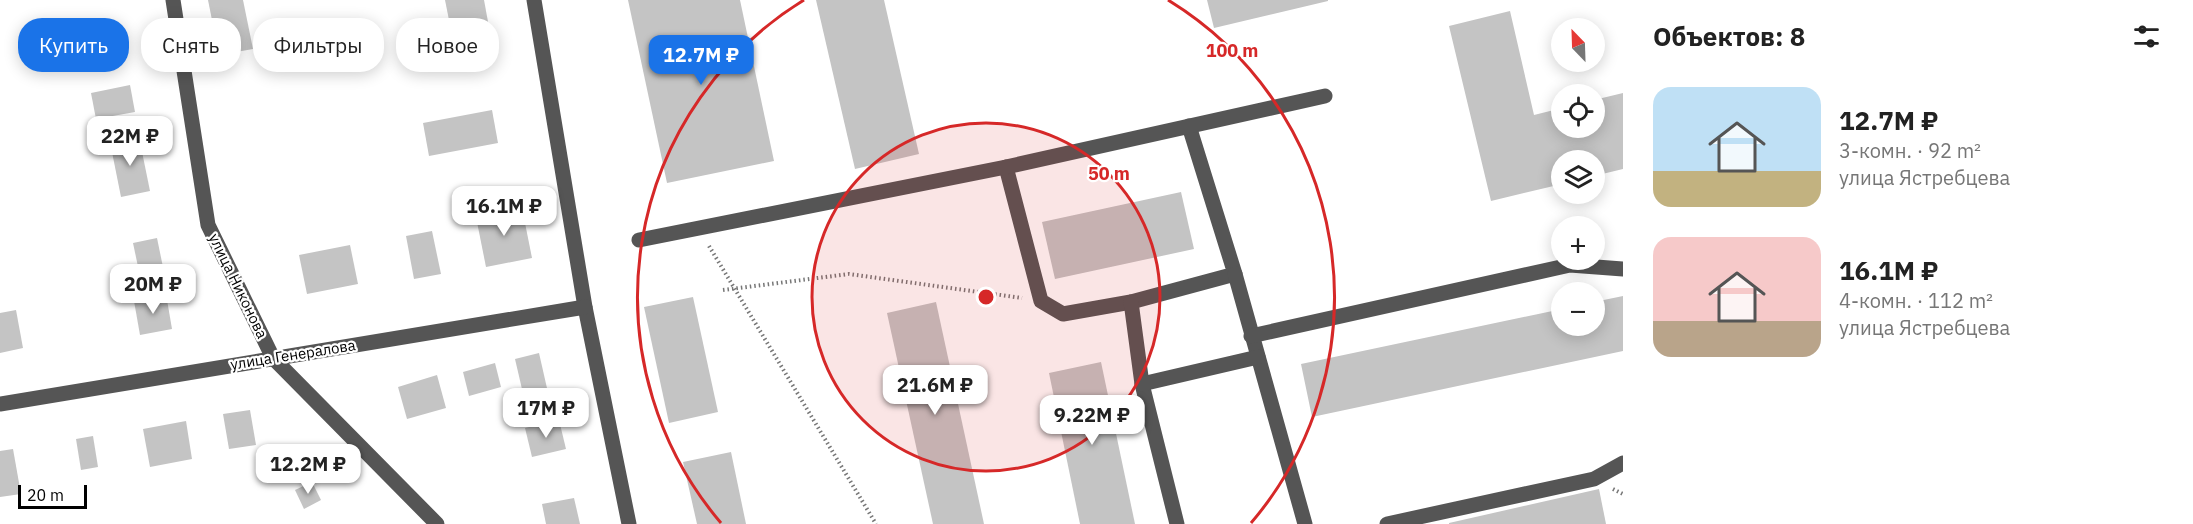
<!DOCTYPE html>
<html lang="ru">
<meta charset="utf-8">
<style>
:root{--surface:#fff;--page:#f6f6f6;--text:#222;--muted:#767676;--accent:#1a73e8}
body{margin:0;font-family:"IBM Plex Sans",sans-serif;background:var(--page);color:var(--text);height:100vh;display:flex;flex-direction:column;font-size:22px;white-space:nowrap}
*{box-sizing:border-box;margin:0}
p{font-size:20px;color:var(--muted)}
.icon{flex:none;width:33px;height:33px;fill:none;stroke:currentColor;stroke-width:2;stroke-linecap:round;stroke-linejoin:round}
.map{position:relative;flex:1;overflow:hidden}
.panel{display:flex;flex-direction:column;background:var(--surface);width:570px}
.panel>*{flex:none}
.guide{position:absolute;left:18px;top:18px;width:570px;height:54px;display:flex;gap:12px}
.needle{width:39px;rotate:337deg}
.controls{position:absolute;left:1551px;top:18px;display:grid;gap:12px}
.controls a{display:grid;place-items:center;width:54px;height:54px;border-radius:50%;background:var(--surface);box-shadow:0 3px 15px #0003;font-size:30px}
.scale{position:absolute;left:18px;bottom:15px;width:69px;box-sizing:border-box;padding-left:6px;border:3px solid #000;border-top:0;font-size:16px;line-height:21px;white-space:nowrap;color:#000;-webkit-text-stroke:4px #fff;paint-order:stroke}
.price{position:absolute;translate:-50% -51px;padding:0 14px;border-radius:12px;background:#fff;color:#222;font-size:20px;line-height:39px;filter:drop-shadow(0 2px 3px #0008)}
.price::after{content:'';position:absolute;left:50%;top:36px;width:18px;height:14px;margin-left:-9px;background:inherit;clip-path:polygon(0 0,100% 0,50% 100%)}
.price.selected{background:var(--accent);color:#fff}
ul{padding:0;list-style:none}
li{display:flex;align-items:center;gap:18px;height:150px;padding:0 30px}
li span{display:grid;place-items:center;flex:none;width:168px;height:120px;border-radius:18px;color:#555}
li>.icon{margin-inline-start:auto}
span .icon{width:72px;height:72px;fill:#fffc;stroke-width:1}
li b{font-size:26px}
h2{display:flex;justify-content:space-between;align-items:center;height:72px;padding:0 30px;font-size:26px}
.pill{padding:0 21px;border-radius:24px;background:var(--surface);box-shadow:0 3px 15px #0003;font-size:21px;line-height:54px}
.pill.selected{background:var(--accent);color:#fff}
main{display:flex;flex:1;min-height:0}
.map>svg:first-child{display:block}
.building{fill:#c4c4c4}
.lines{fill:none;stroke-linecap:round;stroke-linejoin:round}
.path{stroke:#777;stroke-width:4;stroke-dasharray:1.5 3;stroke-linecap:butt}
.minor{stroke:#555;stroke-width:15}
.ring{fill:none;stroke:#d62828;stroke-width:3}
.labels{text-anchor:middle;stroke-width:4.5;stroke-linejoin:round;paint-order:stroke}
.street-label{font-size:15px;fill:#000;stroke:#fff}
.centre{fill:#d62828;stroke:#fff;stroke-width:3}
.ring-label{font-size:18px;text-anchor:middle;font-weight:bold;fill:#d62828;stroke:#fff;stroke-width:4.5;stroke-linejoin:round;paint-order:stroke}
</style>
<main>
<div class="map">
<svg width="1623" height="524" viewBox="0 0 1623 524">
<rect width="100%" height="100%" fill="#fff"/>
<g class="building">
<polygon points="208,0 243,0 253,49 219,55"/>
<polygon points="445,0 484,0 491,38 454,45"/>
<polygon points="628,0 740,0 774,161 667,183"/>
<polygon points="816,0 884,0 919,154 855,169"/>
<polygon points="1207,0 1328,0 1328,1 1214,28"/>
<polygon points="1510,11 1534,115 1562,108 1562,128 1594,128 1594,100 1623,93 1623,169 1594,176 1594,160 1562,160 1562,184 1491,201 1449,26"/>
<polygon points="130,85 135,112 96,119 91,93"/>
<polygon points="492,110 498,143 429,156 423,123"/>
<polygon points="139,137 150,191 121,197 110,142"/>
<polygon points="1181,192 1194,249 1055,279 1042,222"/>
<polygon points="522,208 532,258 486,267 476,217"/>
<polygon points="432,231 441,274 414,279 406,236"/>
<polygon points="157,238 164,272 140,276 133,243"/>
<polygon points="350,245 358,284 307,294 299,255"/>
<polygon points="166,294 172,329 140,335 134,301"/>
<polygon points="1623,296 1623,351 1312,417 1301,364 1562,309 1562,326 1594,326 1594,302"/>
<polygon points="693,297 718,412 669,423 644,307"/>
<polygon points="936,302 984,524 933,524 887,313"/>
<polygon points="16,310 23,348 0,353 0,313"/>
<polygon points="539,353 549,397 525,402 515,359"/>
<polygon points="1101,362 1135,524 1080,524 1049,373"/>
<polygon points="495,363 501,387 469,396 463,372"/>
<polygon points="437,375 446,408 407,419 398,387"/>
<polygon points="250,410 256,445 229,449 223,414"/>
<polygon points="559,420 566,449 532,457 525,428"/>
<polygon points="186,421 192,459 150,467 143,429"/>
<polygon points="93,436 98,467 81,470 76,439"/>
<polygon points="13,449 21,494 0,497 0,451"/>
<polygon points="731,452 746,524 697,524 683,462"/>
<polygon points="312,482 321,500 304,509 295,490"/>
<polygon points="1599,489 1606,524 1449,524 1449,523"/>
<polygon points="574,498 580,524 546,524 542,504"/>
</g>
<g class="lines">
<g class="path">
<polyline points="709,246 876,524"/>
<polyline points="723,290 849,274 1022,298"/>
<polyline points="1613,489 1623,494"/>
</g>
<g class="minor">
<polyline points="173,0 208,225 273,358 437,524"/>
<polyline points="534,0 585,307 629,524"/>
<polyline points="1006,167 1041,301 1063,314 1131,302 1235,274 1189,126"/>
<polyline points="639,240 1006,167 1325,96"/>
<polyline points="1235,274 1305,524"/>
<polyline points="1131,302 1142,384 1177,524"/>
<polyline points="1251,336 1570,265 1623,269"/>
<polyline points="1142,384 1258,357"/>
<polyline points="0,404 585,307"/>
<polyline points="1387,524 1594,479 1623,463"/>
</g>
</g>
<circle cx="986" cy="297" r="174" fill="#d62828" fill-opacity=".12"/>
<g class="ring">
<circle cx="986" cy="297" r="174"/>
<path d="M721 523A348 348 0 0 1 804 0M1168 0A348 348 0 0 1 1251 523"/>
</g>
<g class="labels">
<g class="street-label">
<text transform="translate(238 286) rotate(64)" y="5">улица Никонова</text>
<text transform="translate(293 355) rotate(-9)" y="5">улица Генералова</text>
</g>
</g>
<circle cx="986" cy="297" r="9" class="centre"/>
<g class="ring-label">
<text x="1232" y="57">100 m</text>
<text x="1109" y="180">50 m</text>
</g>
</svg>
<div class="controls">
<a><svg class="needle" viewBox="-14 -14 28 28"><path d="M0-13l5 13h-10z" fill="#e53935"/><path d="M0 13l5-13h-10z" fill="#767676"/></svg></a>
<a><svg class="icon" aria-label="locate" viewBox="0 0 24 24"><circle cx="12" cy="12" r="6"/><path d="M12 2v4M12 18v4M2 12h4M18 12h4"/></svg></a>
<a><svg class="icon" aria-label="layers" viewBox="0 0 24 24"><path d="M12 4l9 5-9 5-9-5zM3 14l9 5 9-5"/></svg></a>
<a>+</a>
<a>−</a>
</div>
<div class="scale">20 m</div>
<b class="price selected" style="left:701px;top:86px">12.7M ₽</b>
<b class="price" style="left:130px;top:167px">22M ₽</b>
<b class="price" style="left:504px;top:237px">16.1M ₽</b>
<b class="price" style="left:153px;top:315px">20M ₽</b>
<b class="price" style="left:935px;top:416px">21.6M ₽</b>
<b class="price" style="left:546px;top:439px">17M ₽</b>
<b class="price" style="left:1092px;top:446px">9.22M ₽</b>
<b class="price" style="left:308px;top:495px">12.2M ₽</b>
<div class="guide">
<a class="pill selected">Купить</a>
<a class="pill">Снять</a>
<a class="pill">Фильтры</a>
<a class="pill">Новое</a>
</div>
</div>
<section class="panel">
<h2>Объектов: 8<svg class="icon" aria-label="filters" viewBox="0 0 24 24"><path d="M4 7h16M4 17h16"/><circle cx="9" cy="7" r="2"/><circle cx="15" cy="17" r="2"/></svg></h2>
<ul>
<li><span style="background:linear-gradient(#bfe0f5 70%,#c2b280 0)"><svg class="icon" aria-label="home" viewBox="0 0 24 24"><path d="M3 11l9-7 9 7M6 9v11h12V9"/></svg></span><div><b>12.7M ₽</b><p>3-комн. · 92 m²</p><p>улица Ястребцева</p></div></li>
<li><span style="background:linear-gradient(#f6c9c9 70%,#b9a48a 0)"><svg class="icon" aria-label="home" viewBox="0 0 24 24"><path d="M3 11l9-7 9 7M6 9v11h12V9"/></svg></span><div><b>16.1M ₽</b><p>4-комн. · 112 m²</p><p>улица Ястребцева</p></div></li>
</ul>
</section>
</main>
